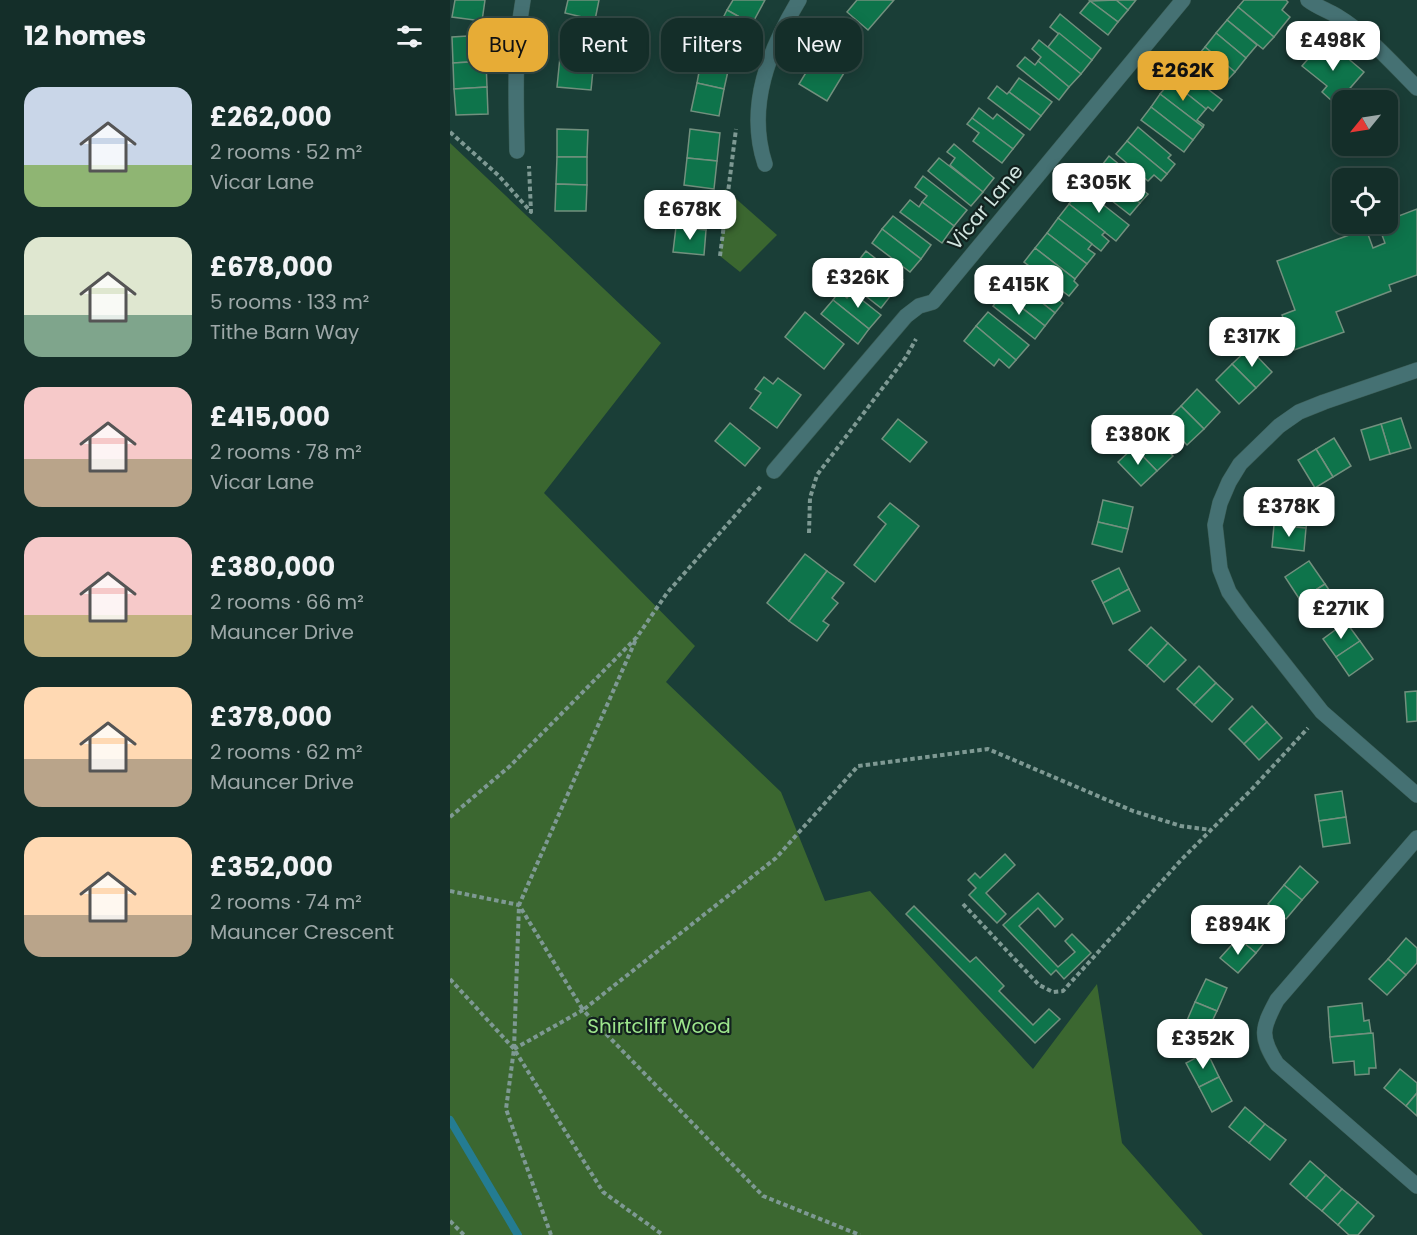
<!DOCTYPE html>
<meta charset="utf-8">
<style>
:root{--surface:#142e29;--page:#213a35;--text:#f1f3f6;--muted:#9da8a8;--line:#334a46;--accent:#e7ac36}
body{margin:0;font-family:Poppins,sans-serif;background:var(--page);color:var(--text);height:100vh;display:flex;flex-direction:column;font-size:22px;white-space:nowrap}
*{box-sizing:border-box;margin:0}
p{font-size:20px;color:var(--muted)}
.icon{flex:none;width:33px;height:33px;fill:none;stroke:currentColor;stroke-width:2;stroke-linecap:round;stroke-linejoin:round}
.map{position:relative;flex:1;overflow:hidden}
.panel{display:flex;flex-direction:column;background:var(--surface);width:450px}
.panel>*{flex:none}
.guide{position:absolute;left:18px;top:18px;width:570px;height:54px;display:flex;gap:12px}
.needle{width:39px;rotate:240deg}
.controls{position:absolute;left:882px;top:90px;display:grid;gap:12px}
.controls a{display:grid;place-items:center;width:66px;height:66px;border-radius:12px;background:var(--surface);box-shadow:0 3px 15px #0003,0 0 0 2px var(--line);font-size:30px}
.price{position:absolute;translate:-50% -51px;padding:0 14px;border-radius:12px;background:#fff;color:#222;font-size:20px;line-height:39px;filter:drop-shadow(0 2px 3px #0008)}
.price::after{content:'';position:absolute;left:50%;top:36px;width:18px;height:14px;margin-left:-9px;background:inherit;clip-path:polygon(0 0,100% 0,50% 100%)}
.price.selected{background:var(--accent);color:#111}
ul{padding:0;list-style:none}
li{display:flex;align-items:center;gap:18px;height:150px;padding:0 24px}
li span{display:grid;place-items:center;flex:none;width:168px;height:120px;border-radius:18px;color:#555}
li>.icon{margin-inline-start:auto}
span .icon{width:72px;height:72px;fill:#fffc;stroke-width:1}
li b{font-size:26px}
h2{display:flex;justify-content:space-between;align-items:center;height:72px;padding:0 24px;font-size:26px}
.pill{padding:0 21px;border-radius:18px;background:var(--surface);box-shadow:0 3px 15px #0003,0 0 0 2px var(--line);font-size:21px;line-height:54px}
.pill.selected{background:var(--accent);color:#111}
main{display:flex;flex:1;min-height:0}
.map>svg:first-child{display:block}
.green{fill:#3b6730}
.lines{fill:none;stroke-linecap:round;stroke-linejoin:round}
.stream{stroke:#247c92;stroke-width:8}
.building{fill:#0e744b;stroke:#72907e;stroke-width:1.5}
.minor-casing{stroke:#3b5c55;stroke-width:16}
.path{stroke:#7e9993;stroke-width:4;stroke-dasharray:4.5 3;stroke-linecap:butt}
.minor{stroke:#457173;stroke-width:15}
.labels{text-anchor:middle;stroke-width:4.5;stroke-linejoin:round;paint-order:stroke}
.street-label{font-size:20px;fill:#d1e4df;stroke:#12211e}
.park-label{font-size:20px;fill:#9de58c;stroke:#12211e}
</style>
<main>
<section class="panel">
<h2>12 homes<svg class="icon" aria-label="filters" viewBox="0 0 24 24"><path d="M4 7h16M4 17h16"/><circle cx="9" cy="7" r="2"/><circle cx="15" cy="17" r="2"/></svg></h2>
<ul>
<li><span style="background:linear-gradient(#c9d6e8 65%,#8fb573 0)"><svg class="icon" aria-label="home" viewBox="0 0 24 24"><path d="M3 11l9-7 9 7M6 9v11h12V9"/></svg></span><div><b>£262,000</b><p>2 rooms · 52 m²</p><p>Vicar Lane</p></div></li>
<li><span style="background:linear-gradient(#dfe7d0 65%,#7fa58c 0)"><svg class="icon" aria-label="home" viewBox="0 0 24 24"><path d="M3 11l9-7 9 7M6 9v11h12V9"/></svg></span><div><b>£678,000</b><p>5 rooms · 133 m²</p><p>Tithe Barn Way</p></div></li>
<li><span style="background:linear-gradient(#f6c9c9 60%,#b9a48a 0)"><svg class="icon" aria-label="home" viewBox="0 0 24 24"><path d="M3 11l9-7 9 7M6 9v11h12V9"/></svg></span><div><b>£415,000</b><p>2 rooms · 78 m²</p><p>Vicar Lane</p></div></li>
<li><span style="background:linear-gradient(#f6c9c9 65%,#c2b280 0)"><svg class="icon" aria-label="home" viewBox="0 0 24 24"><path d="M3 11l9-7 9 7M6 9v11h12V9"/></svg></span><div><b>£380,000</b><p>2 rooms · 66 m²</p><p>Mauncer Drive</p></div></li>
<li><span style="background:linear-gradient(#ffd9b3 60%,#b9a48a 0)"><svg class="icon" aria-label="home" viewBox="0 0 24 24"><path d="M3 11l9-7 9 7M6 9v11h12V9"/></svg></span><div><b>£378,000</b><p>2 rooms · 62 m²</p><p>Mauncer Drive</p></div></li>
<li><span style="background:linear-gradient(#ffd9b3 65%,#b9a48a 0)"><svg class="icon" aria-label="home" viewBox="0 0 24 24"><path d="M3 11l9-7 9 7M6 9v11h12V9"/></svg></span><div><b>£352,000</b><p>2 rooms · 74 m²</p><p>Mauncer Crescent</p></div></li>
</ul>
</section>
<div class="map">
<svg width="967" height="1235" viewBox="0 0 967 1235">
<rect width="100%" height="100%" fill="#1a3e37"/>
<g class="green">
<polygon points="0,143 211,343 94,493 245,646 216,682 331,792 375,901 420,891 583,1069 647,984 672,1143 753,1235 0,1235"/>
<polygon points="275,189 327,235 290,272 270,256"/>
</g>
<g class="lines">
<polyline class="stream" points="0,1120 68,1235"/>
</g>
<g class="building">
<polygon points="5,0 35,0 32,21 2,17"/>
<polygon points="118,0 149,0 145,20 115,13"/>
<polygon points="283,0 315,0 302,24 277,10"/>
<polygon points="407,0 444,0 418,30 397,12"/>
<polygon points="666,0 686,0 678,10"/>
<polygon points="666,0 678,10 668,22 640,1"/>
<polygon points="794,0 836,0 838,2 832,10 840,17 824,37 788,7"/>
<polygon points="640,1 668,22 658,35 630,13"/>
<polygon points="788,7 824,37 813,49 777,20"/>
<polygon points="277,10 302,24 288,49 264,36"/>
<polygon points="610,14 651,48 642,60 600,27"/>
<polygon points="777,20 807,45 796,58 766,33"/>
<polygon points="112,27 146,30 144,60 110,57"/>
<polygon points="383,28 411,45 377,101 349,84"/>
<polygon points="609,33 642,60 631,74 598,47"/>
<polygon points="766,33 796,58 785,72 755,47"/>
<polygon points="34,35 36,61 3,63 2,37"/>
<polygon points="875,39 914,72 895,94 903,100 892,100 892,110 872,92 877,86 852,66"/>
<polygon points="589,40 631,74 619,87 588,61 591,57 582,49"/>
<polygon points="755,47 785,72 773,85 744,60"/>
<polygon points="252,56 280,62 274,89 247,83"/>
<polygon points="110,57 144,60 141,90 107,87"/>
<polygon points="575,57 585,65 588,61 619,87 609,100 567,66"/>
<polygon points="36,61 37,87 4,89 3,63"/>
<polygon points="730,68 772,100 763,111 758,107 756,109 721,81"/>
<polygon points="569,78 602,102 591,116 559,92"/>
<polygon points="721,81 756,109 747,120 754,125 753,127 710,94"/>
<polygon points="247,83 274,89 269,116 241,111"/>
<polygon points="547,86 557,94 559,92 591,116 580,130 538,98"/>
<polygon points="37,87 38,114 6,115 4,89"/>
<polygon points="710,94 753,127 743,140 701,107"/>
<polygon points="701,107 743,140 734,152 691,120"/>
<polygon points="529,108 543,119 547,114 574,135 563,149 522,118"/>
<polygon points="522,118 563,149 552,163 523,141 529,133 517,124"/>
<polygon points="688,127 721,155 718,158 725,164 717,174 677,141"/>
<polygon points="107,129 138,130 137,157 107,157"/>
<polygon points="240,129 270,133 267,161 237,158"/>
<polygon points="677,141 717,174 711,181 704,175 698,181 666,154"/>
<polygon points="504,144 544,178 533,192 500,165 505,158 497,152"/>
<polygon points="659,156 693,184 690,188 698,194 690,203 649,169"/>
<polygon points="107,157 137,157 137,185 106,184"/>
<polygon points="237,158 267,161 264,189 234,185"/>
<polygon points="489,158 533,192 521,206 478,171"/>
<polygon points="649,169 690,203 680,215 638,182"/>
<polygon points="473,176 517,210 504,226 472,202 477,196 465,187"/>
<polygon points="106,184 137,185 136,211 105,211"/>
<polygon points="632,188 679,225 666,241 619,204"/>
<polygon points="460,200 469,207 472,202 504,226 492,243 450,212"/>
<polygon points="228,202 258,205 256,230 226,227"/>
<polygon points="619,204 655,232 652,235 659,241 651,251 608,218"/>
<polygon points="967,209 967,275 939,285 941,291 886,312 894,332 844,350 832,315 845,310 827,261 916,229 923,248 935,243 928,224 938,224 938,220"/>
<polygon points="443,216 481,245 471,259 432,229"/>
<polygon points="608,218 642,244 638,249 645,254 637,264 597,233"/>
<polygon points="226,227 256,230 254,255 223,252"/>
<polygon points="432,229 471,259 460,272 422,243"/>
<polygon points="597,233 637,264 625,279 585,248"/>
<polygon points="585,248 625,279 624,281 628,285 619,296 574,262"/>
<polygon points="416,251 453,280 442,294 405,265"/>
<polygon points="405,265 442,294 431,308 394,279"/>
<polygon points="573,267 603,290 601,293 613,303 605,313 563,280"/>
<polygon points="563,280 605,313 595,326 553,293"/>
<polygon points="389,291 397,298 402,292 431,315 419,329 383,300"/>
<polygon points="553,293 595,326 585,339 543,306"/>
<polygon points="383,300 419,329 408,344 371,314"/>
<polygon points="355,312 394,344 374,369 335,337"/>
<polygon points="538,312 579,345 566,360 526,326"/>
<polygon points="526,326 566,360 559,368 549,359 544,366 514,341"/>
<polygon points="799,348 822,372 806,388 782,364"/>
<polygon points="782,364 806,388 789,404 766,380"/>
<polygon points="314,377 323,384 328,378 351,395 327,428 300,408 311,393 305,389"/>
<polygon points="747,389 770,412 754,429 731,406"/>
<polygon points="731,406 754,429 737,445 715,422"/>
<polygon points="951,418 961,448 940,454 931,424"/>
<polygon points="448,419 477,442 460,462 432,439"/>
<polygon points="280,423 310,448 295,466 265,441"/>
<polygon points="931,424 940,454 920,460 911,430"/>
<polygon points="700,432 723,456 707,471 684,447"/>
<polygon points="884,438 901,466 883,477 866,449"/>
<polygon points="684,447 707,471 691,486 668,462"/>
<polygon points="866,449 883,477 865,488 848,460"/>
<polygon points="653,500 683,507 678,529 648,522"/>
<polygon points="440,503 469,526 425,582 404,565 436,524 428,517"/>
<polygon points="826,503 859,506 856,528 824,525"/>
<polygon points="648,522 678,529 672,552 642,544"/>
<polygon points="824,525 856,528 854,551 822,547"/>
<polygon points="355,554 377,571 339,621 317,603"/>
<polygon points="859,561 875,584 850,600 835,577"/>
<polygon points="669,568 679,589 653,603 642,581"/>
<polygon points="377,571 394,583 382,598 388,603 373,621 379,625 367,641 339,621"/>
<polygon points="875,584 890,606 865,623 850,600"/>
<polygon points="679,589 690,611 663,624 653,603"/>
<polygon points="896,622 910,641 886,657 873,639"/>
<polygon points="701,627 718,643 697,666 679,650"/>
<polygon points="910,641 923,659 899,676 886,657"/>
<polygon points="718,643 736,660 714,682 697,666"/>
<polygon points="749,666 766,683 744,705 727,689"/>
<polygon points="766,683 783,699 762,722 744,705"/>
<polygon points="967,691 967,721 957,722 955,692"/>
<polygon points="802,706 817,722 794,744 779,729"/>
<polygon points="817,722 832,738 809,760 794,744"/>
<polygon points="892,791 896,817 869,821 865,795"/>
<polygon points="896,817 900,843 873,847 869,821"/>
<polygon points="555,854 565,865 536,893 556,914 547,923 519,895 526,888 518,880 525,873 530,878"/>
<polygon points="850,866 868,882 852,900 834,885"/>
<polygon points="834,885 852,900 836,919 818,904"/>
<polygon points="588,893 613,919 605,927 588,908 569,926 608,967 625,952 615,941 622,934 641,953 614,979 606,970 601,975 553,925"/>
<polygon points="464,906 520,962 526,957 554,986 549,991 583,1025 599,1009 610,1019 585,1043 456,914"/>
<polygon points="805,917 823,932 806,953 788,938"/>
<polygon points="788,938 806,953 788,973 770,958"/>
<polygon points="956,938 967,948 967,963 956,975 938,959"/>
<polygon points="938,959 956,975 937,995 919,979"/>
<polygon points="756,979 777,988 767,1011 745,1002"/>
<polygon points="745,1002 767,1011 756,1034 735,1025"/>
<polygon points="912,1003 914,1021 919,1020 921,1033 880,1037 878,1007"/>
<polygon points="923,1033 926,1068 919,1068 919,1074 905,1075 904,1061 883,1063 880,1037"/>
<polygon points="757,1052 769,1077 749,1087 736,1063"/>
<polygon points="950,1069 967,1083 967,1093 956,1106 934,1088"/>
<polygon points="769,1077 782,1101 762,1112 749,1087"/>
<polygon points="967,1093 967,1116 956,1106"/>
<polygon points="795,1107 815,1124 799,1143 779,1127"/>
<polygon points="815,1124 836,1140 820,1160 799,1143"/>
<polygon points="860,1161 876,1175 856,1198 840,1184"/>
<polygon points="876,1175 892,1189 872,1211 856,1198"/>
<polygon points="892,1189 908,1202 888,1225 872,1211"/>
<polygon points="908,1202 924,1216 908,1235 899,1235 888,1225"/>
</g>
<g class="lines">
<g class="minor-casing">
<g id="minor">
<path d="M 858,0 C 867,7 877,10 887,16 C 917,34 942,63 967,88"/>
<path d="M 67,151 C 66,99 64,51 73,0"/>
<path d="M 315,164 C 296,106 319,50 349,0"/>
<polyline points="967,370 874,402 849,412 829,426 790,464 779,482 770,503 765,525 770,569 779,592 794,613 872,712 967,795"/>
<polyline points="324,471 456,316 469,306 483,302 733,0"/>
<path d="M 967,838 L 827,1000 C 812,1028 809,1036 827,1064 L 967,1186"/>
</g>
</g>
<g class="path">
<polyline points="0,132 49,176 81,212 79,166"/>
<polyline points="270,256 286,129"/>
<polyline points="359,533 360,498 367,475 456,357 466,339"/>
<polyline points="0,817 60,766 187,637 217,593 312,485"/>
<polyline points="0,891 69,905 133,1010 326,858 408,766 538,749 683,811 731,826 761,830"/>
<polyline points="513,904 589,985 603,992 613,991 732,859 802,789 858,728"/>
<polyline points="0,979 64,1049 153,1192 213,1235"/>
<polyline points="64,1049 133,1010 313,1196 410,1235"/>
<polyline points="0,1221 14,1235"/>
<polyline points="101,1235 56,1109 64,1049 69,905 187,637"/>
</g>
<use href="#minor" class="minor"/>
</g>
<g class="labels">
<g class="street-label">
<text transform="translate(535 207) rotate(-50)" y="7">Vicar Lane</text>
</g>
<g class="park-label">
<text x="209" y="1033">Shirtcliff Wood</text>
</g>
</g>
</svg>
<div class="controls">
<a><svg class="needle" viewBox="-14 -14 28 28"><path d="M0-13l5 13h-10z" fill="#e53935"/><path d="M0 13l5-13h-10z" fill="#9da8a8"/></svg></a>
<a><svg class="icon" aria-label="locate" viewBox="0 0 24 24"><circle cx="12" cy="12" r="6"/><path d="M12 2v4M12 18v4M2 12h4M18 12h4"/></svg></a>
</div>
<b class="price" style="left:883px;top:72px">£498K</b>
<b class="price selected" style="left:733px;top:102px">£262K</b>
<b class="price" style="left:649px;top:214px">£305K</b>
<b class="price" style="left:240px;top:241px">£678K</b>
<b class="price" style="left:408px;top:309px">£326K</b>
<b class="price" style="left:569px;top:316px">£415K</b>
<b class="price" style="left:802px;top:368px">£317K</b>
<b class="price" style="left:688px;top:466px">£380K</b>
<b class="price" style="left:839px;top:538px">£378K</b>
<b class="price" style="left:891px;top:640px">£271K</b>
<b class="price" style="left:788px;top:956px">£894K</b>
<b class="price" style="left:753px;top:1070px">£352K</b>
<div class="guide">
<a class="pill selected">Buy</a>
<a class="pill">Rent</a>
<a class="pill">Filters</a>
<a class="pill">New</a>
</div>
</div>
</main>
